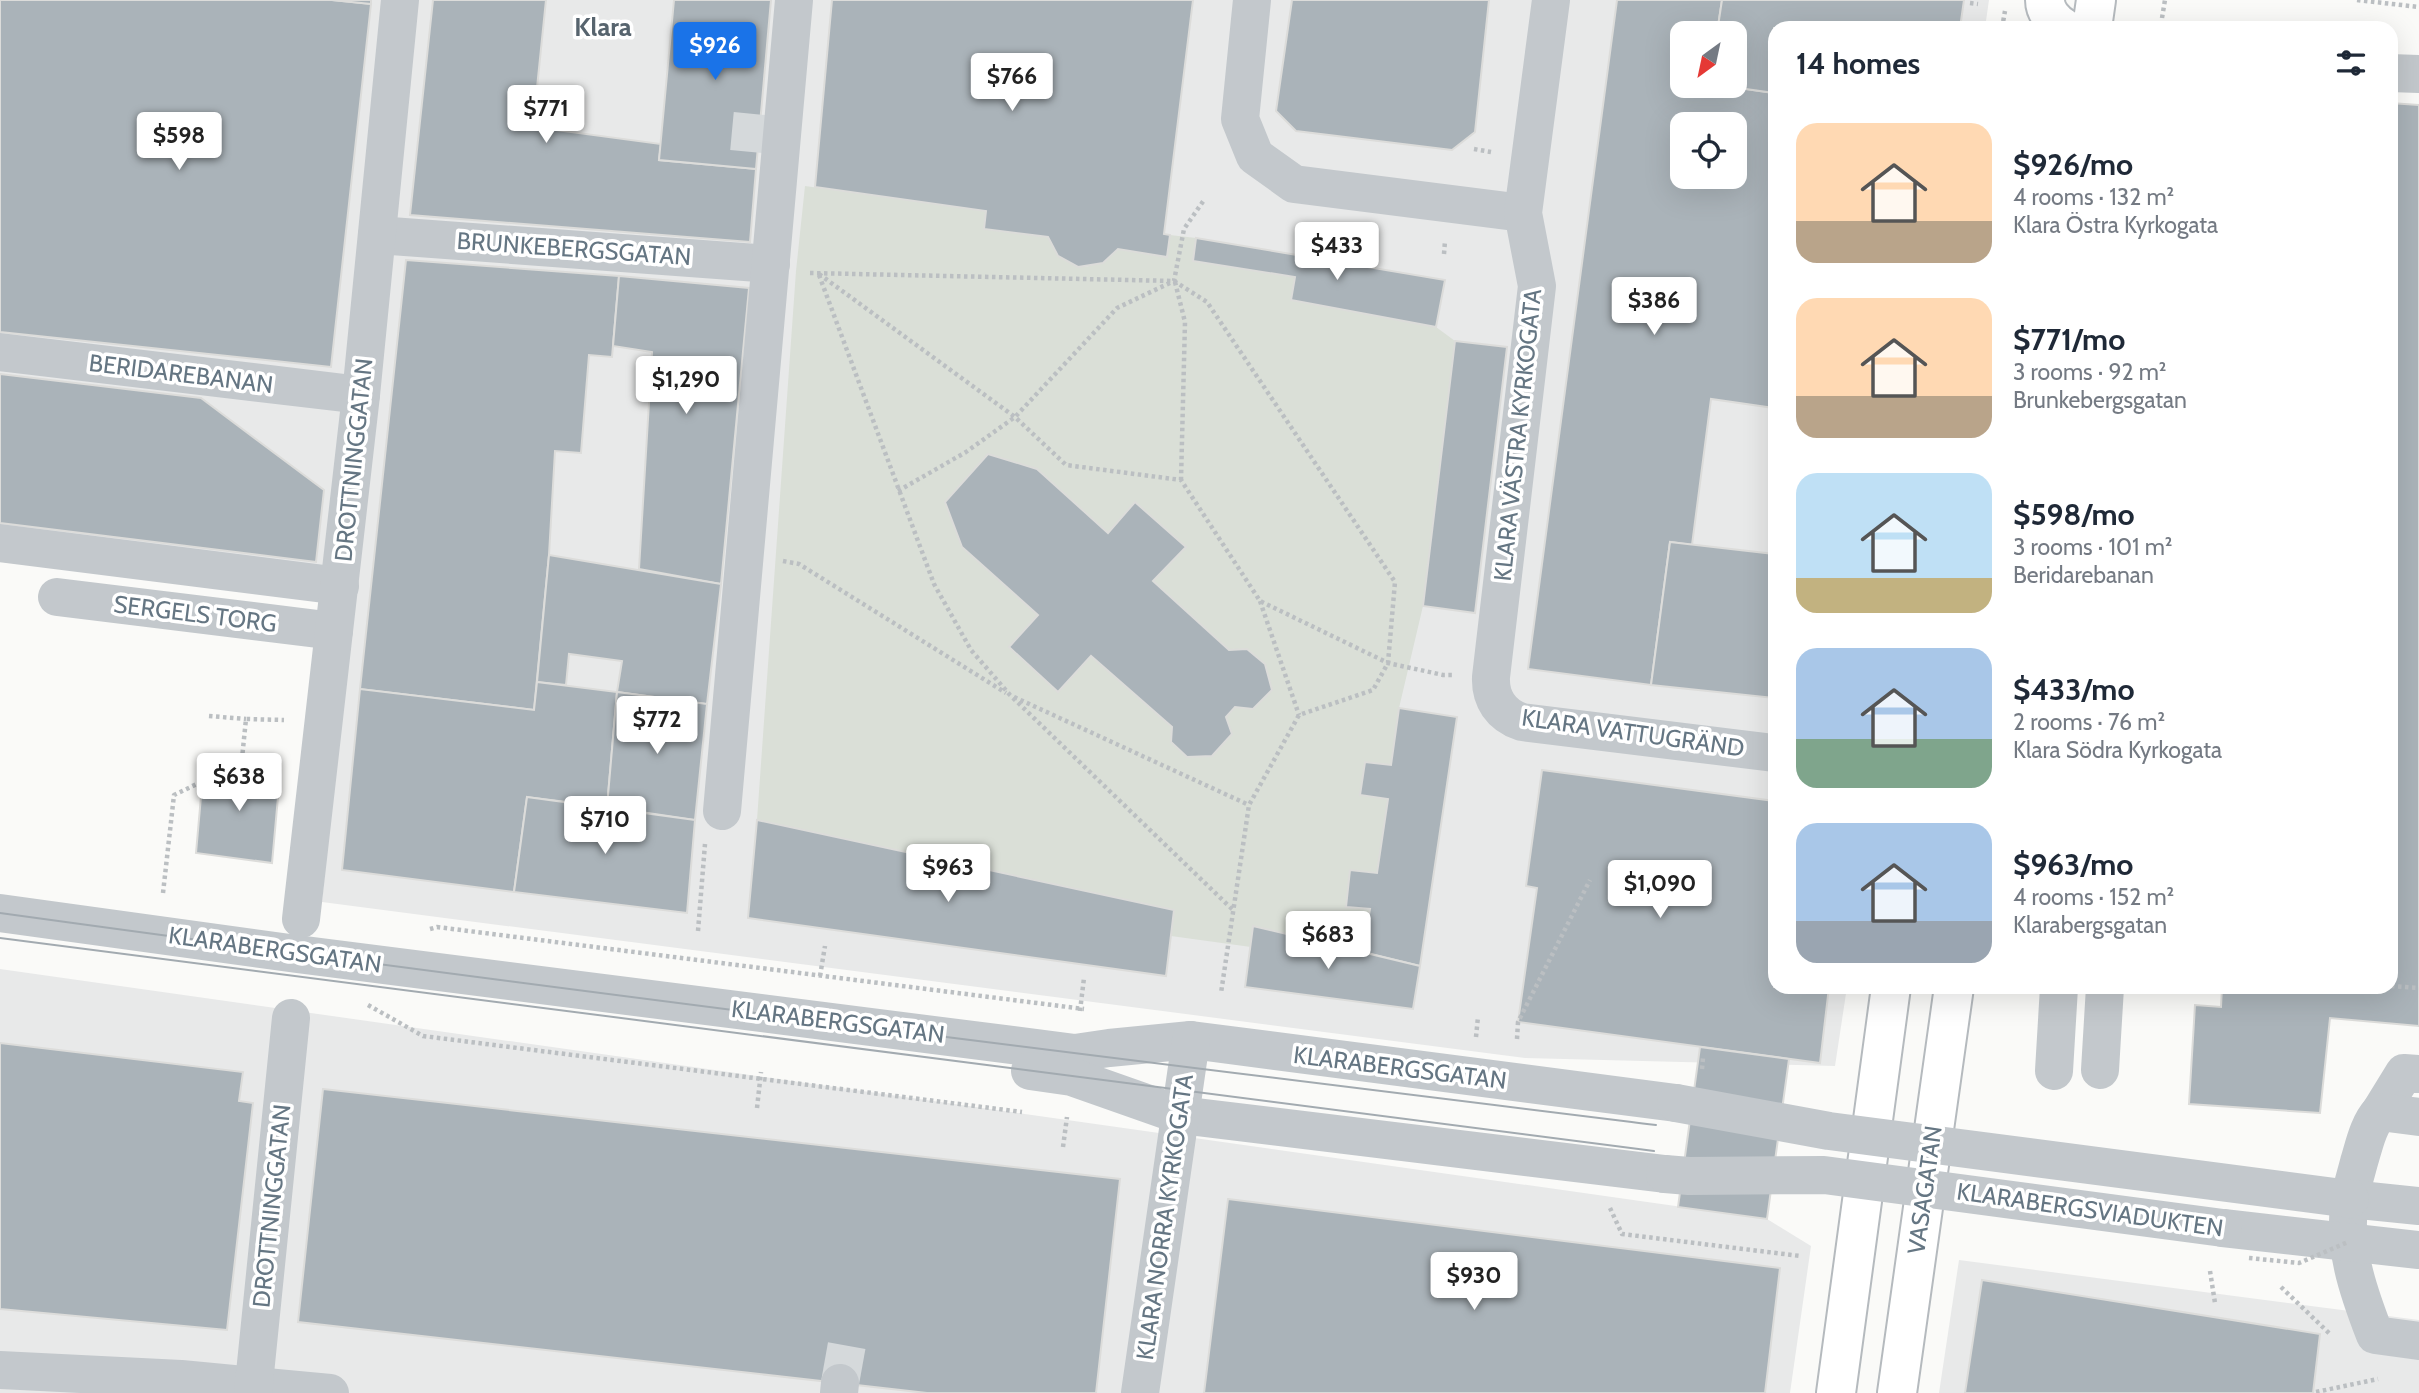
<!DOCTYPE html>
<meta charset="utf-8">
<style>
:root{--surface:#fff;--page:#f2f2f3;--text:#1f2937;--muted:#747a83;--accent:#1a73e8}
body{margin:0;font-family:Cabin,sans-serif;background:var(--page);color:var(--text);height:100vh;display:flex;flex-direction:column;font-size:26px;white-space:nowrap}
*{box-sizing:border-box;margin:0}
p{font-size:23px;color:var(--muted)}
.icon{flex:none;width:38px;height:38px;fill:none;stroke:currentColor;stroke-width:2;stroke-linecap:round;stroke-linejoin:round}
.map{position:relative;flex:1;overflow:hidden}
.side{position:absolute;left:1768px;top:21px;width:630px;height:973px;display:flex;flex-direction:column;background:var(--surface);border-radius:21px;box-shadow:0 7px 28px #0002}
.side>*{flex:none}
.needle{width:46px;rotate:213deg}
.buttons{position:absolute;left:1670px;top:21px;display:grid;gap:14px}
.buttons a{display:grid;place-items:center;width:77px;height:77px;border-radius:14px;background:var(--surface);box-shadow:0 7px 28px #0002;font-size:35px}
.price{position:absolute;translate:-50% -60px;padding:0 16px;border-radius:7px;background:#fff;color:#222;font-size:23px;line-height:46px;filter:drop-shadow(0 2px 4px #0008)}
.price::after{content:'';position:absolute;left:50%;top:42px;width:21px;height:16px;margin-left:-10px;background:inherit;clip-path:polygon(0 0,100% 0,50% 100%)}
.price.selected{background:var(--accent);color:#fff}
ul{padding:0;list-style:none}
li{display:flex;align-items:center;gap:21px;height:175px;padding:0 28px}
li span{display:grid;place-items:center;flex:none;width:196px;height:140px;border-radius:21px;color:#555}
li>.icon{margin-inline-start:auto}
span .icon{width:84px;height:84px;fill:#fffc;stroke-width:1}
li b{font-size:30px}
h2{display:flex;justify-content:space-between;align-items:center;height:84px;padding:0 28px;font-size:30px}
.map>svg:first-child{display:block}
.built{fill:#e8e9e9;fill-rule:evenodd}
.green{fill:#dadfd7}
.building{fill:#aab3b9;stroke:#dcdcda;stroke-width:2;fill-rule:evenodd}
.lines{fill:none;stroke-linecap:round;stroke-linejoin:round}
.minor-tunnel{stroke:#d5d9db;stroke-width:38;stroke-dasharray:38 19;stroke-linecap:butt}
.major-casing{stroke:#b5babe;stroke-width:42}
.path{stroke:#bbbfc2;stroke-width:4.5;stroke-dasharray:3.5 3.5;stroke-linecap:butt}
.minor{stroke:#c3c8cc;stroke-width:38}
.major{stroke:#fff;stroke-width:38}
.tram{stroke:#a2aab0;stroke-width:2}
.path-bridge{stroke:#bbbfc2;stroke-width:4.5;stroke-dasharray:3.5 3.5;stroke-linecap:butt}
.minor-bridge{stroke:#c3c8cc;stroke-width:38}
.labels{text-anchor:middle;stroke-width:7;stroke-linejoin:round;paint-order:stroke}
.street-label{font-size:24px;fill:#657683;stroke:#fff}
.neighbourhood-label{font-size:26px;font-weight:bold;fill:#57646e;stroke:#fff}
</style>
<div class="map">
<svg width="2419" height="1393" viewBox="0 0 2419 1393">
<rect width="100%" height="100%" fill="#fafaf8"/>
<g class="built">
<path d="M 0,0 L 1989,0 L 1985,28 L 1774,28 L 1774,987 L 1847,987 L 1835,1066 L 1525,1058 L 322,902 L 353,580 L 0,535 ZM 1682,33 L 1734,33 L 1734,86 L 1682,86 ZM 1682,124 L 1734,124 L 1734,177 L 1682,177 Z"/>
<polygon points="0,969 1767,1219 1811,1246 1790,1393 0,1393"/>
<polygon points="1959,1260 2419,1320 2419,1393 1939,1393"/>
</g>
<path class="green" d="M 805,186 L 986,211 L 984,229 L 1048,237 C 1067,272 1089,276 1118,249 L 1167,256 L 1170,235 L 1196,238 L 1295,277 L 1292,300 L 1436,327 L 1455,341 L 1423,606 L 1399,708 L 1391,765 L 1365,762 L 1360,795 L 1388,799 L 1377,873 L 1350,870 L 1346,906 L 1370,909 L 1363,952 L 1253,927 L 1251,947 L 1171,936 L 1174,910 L 757,820 L 796,271 Z"/>
<g class="building">
<polygon points="0,0 332,0 371,4 331,367 0,332"/>
<polygon points="332,0 371,0 371,4"/>
<polygon points="433,0 546,0 533,127 661,144 659,160 756,169 750,242 410,215"/>
<polygon points="674,0 771,0 756,169 659,160"/>
<polygon points="832,0 1193,0 1164,234 1170,235 1167,257 1118,249 1103,263 1078,267 1058,256 1048,237 984,229 986,211 815,187"/>
<polygon points="1292,0 1489,0 1475,132 1452,150 1296,131 1276,111"/>
<path d="M 1617,0 L 1722,0 L 1717,33 L 1682,33 L 1682,86 L 1725,86 L 1774,93 L 1774,408 L 1711,399 L 1692,545 L 1670,542 L 1651,685 L 1528,669 ZM 1682,124 L 1734,124 L 1734,177 L 1682,177 Z"/>
<polygon points="1722,0 1964,0 1960,28 1774,28 1774,93 1725,86 1734,86 1734,33 1717,33"/>
<polygon points="2390,103 2419,105 2419,1026 2330,1018 2320,1113 2189,1104 2195,1005 2221,1007 2222,987 2390,987"/>
<polygon points="1196,238 1445,280 1436,327 1291,300 1295,277 1193,261"/>
<polygon points="406,260 619,276 612,357 589,355 581,453 555,451 549,555 534,710 360,689"/>
<polygon points="619,276 749,288 721,584 639,569 652,352 613,346"/>
<polygon points="1455,341 1507,347 1475,613 1423,606"/>
<polygon points="0,374 201,398 324,490 316,562 0,523"/>
<polygon points="988,454 1037,469 1108,533 1135,502 1186,547 1153,581 1229,650 1247,649 1265,664 1272,690 1253,709 1235,707 1226,717 1232,734 1212,756 1187,757 1171,742 1172,727 1091,656 1058,692 1009,647 1038,615 962,547 945,502"/>
<polygon points="1670,542 1774,554 1774,698 1651,685"/>
<polygon points="549,555 721,584 707,704 617,692 622,661 569,654 566,685 537,682"/>
<polygon points="537,682 617,692 607,807 527,797 514,892 342,870 360,689 534,710"/>
<polygon points="617,692 707,704 695,820 607,807"/>
<polygon points="1399,708 1457,717 1420,966 1363,952 1370,909 1346,907 1350,870 1377,873 1388,799 1360,795 1365,762 1391,765"/>
<polygon points="281,764 272,863 196,853 203,774"/>
<polygon points="1542,770 1774,801 1774,987 1829,987 1820,1063 1518,1022 1537,888 1526,886"/>
<polygon points="527,797 695,820 687,913 514,892"/>
<polygon points="757,820 1174,910 1166,976 748,918"/>
<polygon points="1253,926 1420,966 1413,1009 1245,987"/>
<polygon points="0,1043 243,1072 239,1101 253,1103 227,1330 0,1309"/>
<polygon points="1700,1047 1789,1059 1767,1219 1678,1207"/>
<polygon points="323,1089 1120,1179 1096,1393 927,1393 298,1322"/>
<polygon points="1228,1199 1780,1268 1765,1393 1204,1393"/>
<polygon points="1982,1280 2320,1334 2313,1393 1965,1393"/>
</g>
<g class="lines">
<g class="minor-tunnel">
<polyline points="732,131 764,134"/>
<polyline points="840,1383 847,1344"/>
</g>
<g class="major-casing">
<g id="major">
<path d="M 2045,0 C 2045,12 2054,22 2064,28"/>
<polyline points="2092,28 2096,0"/>
<polyline points="1836,1393 1891,987"/>
<polyline points="1897,1393 1954,987"/>
</g>
</g>
<g class="path">
<polyline points="2357,0 2419,7"/>
<polyline points="1970,3 1978,4"/>
<polyline points="2162,18 2165,0"/>
<polyline points="2002,28 2005,11"/>
<polyline points="1474,149 1491,152"/>
<polyline points="1444,254 1445,241"/>
<polyline points="810,273 1174,281 1207,302 1395,582 1388,663 1373,690 1299,715 1249,805 1221,993"/>
<polyline points="819,274 1015,417 1066,465 1181,480 1260,601 1388,663 1443,675 1454,675"/>
<polyline points="819,275 934,584 971,650 1010,695 1233,910"/>
<polyline points="1175,282 1185,322 1181,480"/>
<polyline points="898,491 966,452 1015,417 1117,308 1174,281 1184,229 1204,200"/>
<polyline points="783,561 799,564 1006,693"/>
<polyline points="1260,601 1299,715"/>
<polyline points="1014,697 1249,805"/>
<polyline points="209,716 246,719"/>
<polyline points="239,788 246,719 284,720"/>
<polyline points="163,893 174,795 203,781"/>
<polyline points="430,929 437,927 1084,1009"/>
<polyline points="698,931 705,844"/>
<polyline points="820,976 825,946"/>
<polyline points="2391,986 2419,988"/>
<polyline points="368,1005 423,1036 1022,1112"/>
<polyline points="1080,1011 1084,978"/>
<polyline points="1476,1037 1478,1017"/>
<polyline points="1517,1039 1518,1022 1590,880"/>
<polyline points="1702,1069 1703,1058"/>
<polyline points="757,1108 761,1072"/>
<polyline points="1063,1147 1067,1117"/>
<polyline points="1610,1208 1622,1234 1800,1256"/>
<polyline points="2210,1271 2215,1303"/>
<polyline points="2281,1287 2331,1335"/>
<polyline points="2316,1392 2378,1379"/>
</g>
<g class="minor">
<polyline points="1252,0 1240,119 1255,156 1294,184 1523,213"/>
<path d="M 1551,0 L 1523,213 L 1537,286 L 1491,677 C 1490,699 1501,715 1522,722 L 1774,753"/>
<polyline points="2390,73 2419,74"/>
<polyline points="377,235 771,264"/>
<polyline points="0,352 361,395"/>
<polyline points="0,543 340,586"/>
<polyline points="57,597 334,631"/>
<polyline points="722,811 794,0"/>
<polyline points="0,913 297,954 1075,1053 1109,1048 1191,1040 1676,1103"/>
<polyline points="301,919 361,395 400,0"/>
<polyline points="2100,1070 2105,987"/>
<polyline points="1030,1071 1072,1077 1180,1115 1665,1174"/>
<polyline points="2054,1071 2059,987"/>
<polyline points="2380,1112 2404,1073 2419,1074"/>
<path d="M 2419,1117 L 2380,1112 C 2368,1125 2364,1146 2359,1162 C 2356,1174 2352,1186 2350,1198 C 2342,1246 2358,1291 2375,1335 L 2419,1341"/>
<polyline points="2350,1199 2419,1206"/>
<polyline points="2223,1228 2419,1250"/>
<polyline points="0,1370 181,1379 330,1393"/>
<polyline points="253,1393 291,1018"/>
<polyline points="839,1393 840,1383"/>
<polyline points="1140,1393 1191,1040"/>
</g>
<use href="#major" class="major"/>
<g class="tram">
<path d="M 0,913 C 551,989 1104,1057 1656,1125"/>
<polyline points="0,938 1654,1151"/>
</g>
<polyline class="path-bridge" points="2249,1258 2299,1263 2348,1242"/>
<g class="minor-bridge">
<polyline points="1676,1103 1829,1131 2350,1199"/>
<polyline points="1665,1174 1689,1176 1824,1175 2223,1228"/>
</g>
</g>
<g class="labels">
<g class="street-label">
<text transform="translate(574 249) rotate(4)" y="8">BRUNKEBERGSGATAN</text>
<text transform="translate(181 374) rotate(7)" y="8">BERIDAREBANAN</text>
<text transform="translate(1518 435) rotate(-84)" y="8">KLARA VÄSTRA KYRKOGATA</text>
<text transform="translate(354 460) rotate(-84)" y="8">DROTTNINGGATAN</text>
<text transform="translate(195 614) rotate(7)" y="8">SERGELS TORG</text>
<text transform="translate(1633 733) rotate(8)" y="8">KLARA VATTUGRÄND</text>
<text transform="translate(275 950) rotate(8)" y="8">KLARABERGSGATAN</text>
<text transform="translate(838 1022) rotate(7)" y="8">KLARABERGSGATAN</text>
<text transform="translate(1400 1068) rotate(7)" y="8">KLARABERGSGATAN</text>
<text transform="translate(1925 1190) rotate(-82)" y="8">VASAGATAN</text>
<text transform="translate(272 1206) rotate(-84)" y="8">DROTTNINGGATAN</text>
<text transform="translate(2090 1210) rotate(8)" y="8">KLARABERGSVIADUKTEN</text>
<text transform="translate(1165 1217) rotate(-82)" y="8">KLARA NORRA KYRKOGATA</text>
</g>
<g class="neighbourhood-label">
<text x="603" y="36">Klara</text>
</g>
</g>
</svg>
<div class="buttons">
<a><svg class="needle" viewBox="-14 -14 28 28"><path d="M0-13l5 13h-10z" fill="#e53935"/><path d="M0 13l5-13h-10z" fill="#747a83"/></svg></a>
<a><svg class="icon" aria-label="locate" viewBox="0 0 24 24"><circle cx="12" cy="12" r="6"/><path d="M12 2v4M12 18v4M2 12h4M18 12h4"/></svg></a>
</div>
<b class="price selected" style="left:715px;top:82px">$926</b>
<b class="price" style="left:1012px;top:113px">$766</b>
<b class="price" style="left:546px;top:145px">$771</b>
<b class="price" style="left:179px;top:172px">$598</b>
<b class="price" style="left:1337px;top:282px">$433</b>
<b class="price" style="left:1654px;top:337px">$386</b>
<b class="price" style="left:686px;top:416px">$1,290</b>
<b class="price" style="left:657px;top:756px">$772</b>
<b class="price" style="left:239px;top:813px">$638</b>
<b class="price" style="left:605px;top:856px">$710</b>
<b class="price" style="left:948px;top:904px">$963</b>
<b class="price" style="left:1660px;top:920px">$1,090</b>
<b class="price" style="left:1328px;top:971px">$683</b>
<b class="price" style="left:1474px;top:1312px">$930</b>
<section class="side">
<h2>14 homes<svg class="icon" aria-label="filters" viewBox="0 0 24 24"><path d="M4 7h16M4 17h16"/><circle cx="9" cy="7" r="2"/><circle cx="15" cy="17" r="2"/></svg></h2>
<ul>
<li><span style="background:linear-gradient(#ffd9b3 70%,#b9a48a 0)"><svg class="icon" aria-label="home" viewBox="0 0 24 24"><path d="M3 11l9-7 9 7M6 9v11h12V9"/></svg></span><div><b>$926/mo</b><p>4 rooms · 132 m²</p><p>Klara Östra Kyrkogata</p></div></li>
<li><span style="background:linear-gradient(#ffd9b3 70%,#b9a48a 0)"><svg class="icon" aria-label="home" viewBox="0 0 24 24"><path d="M3 11l9-7 9 7M6 9v11h12V9"/></svg></span><div><b>$771/mo</b><p>3 rooms · 92 m²</p><p>Brunkebergsgatan</p></div></li>
<li><span style="background:linear-gradient(#bfe0f5 75%,#c2b280 0)"><svg class="icon" aria-label="home" viewBox="0 0 24 24"><path d="M3 11l9-7 9 7M6 9v11h12V9"/></svg></span><div><b>$598/mo</b><p>3 rooms · 101 m²</p><p>Beridarebanan</p></div></li>
<li><span style="background:linear-gradient(#a9c7e8 65%,#7fa58c 0)"><svg class="icon" aria-label="home" viewBox="0 0 24 24"><path d="M3 11l9-7 9 7M6 9v11h12V9"/></svg></span><div><b>$433/mo</b><p>2 rooms · 76 m²</p><p>Klara Södra Kyrkogata</p></div></li>
<li><span style="background:linear-gradient(#a9c7e8 70%,#9aa5b1 0)"><svg class="icon" aria-label="home" viewBox="0 0 24 24"><path d="M3 11l9-7 9 7M6 9v11h12V9"/></svg></span><div><b>$963/mo</b><p>4 rooms · 152 m²</p><p>Klarabergsgatan</p></div></li>
</ul>
</section>
</div>
